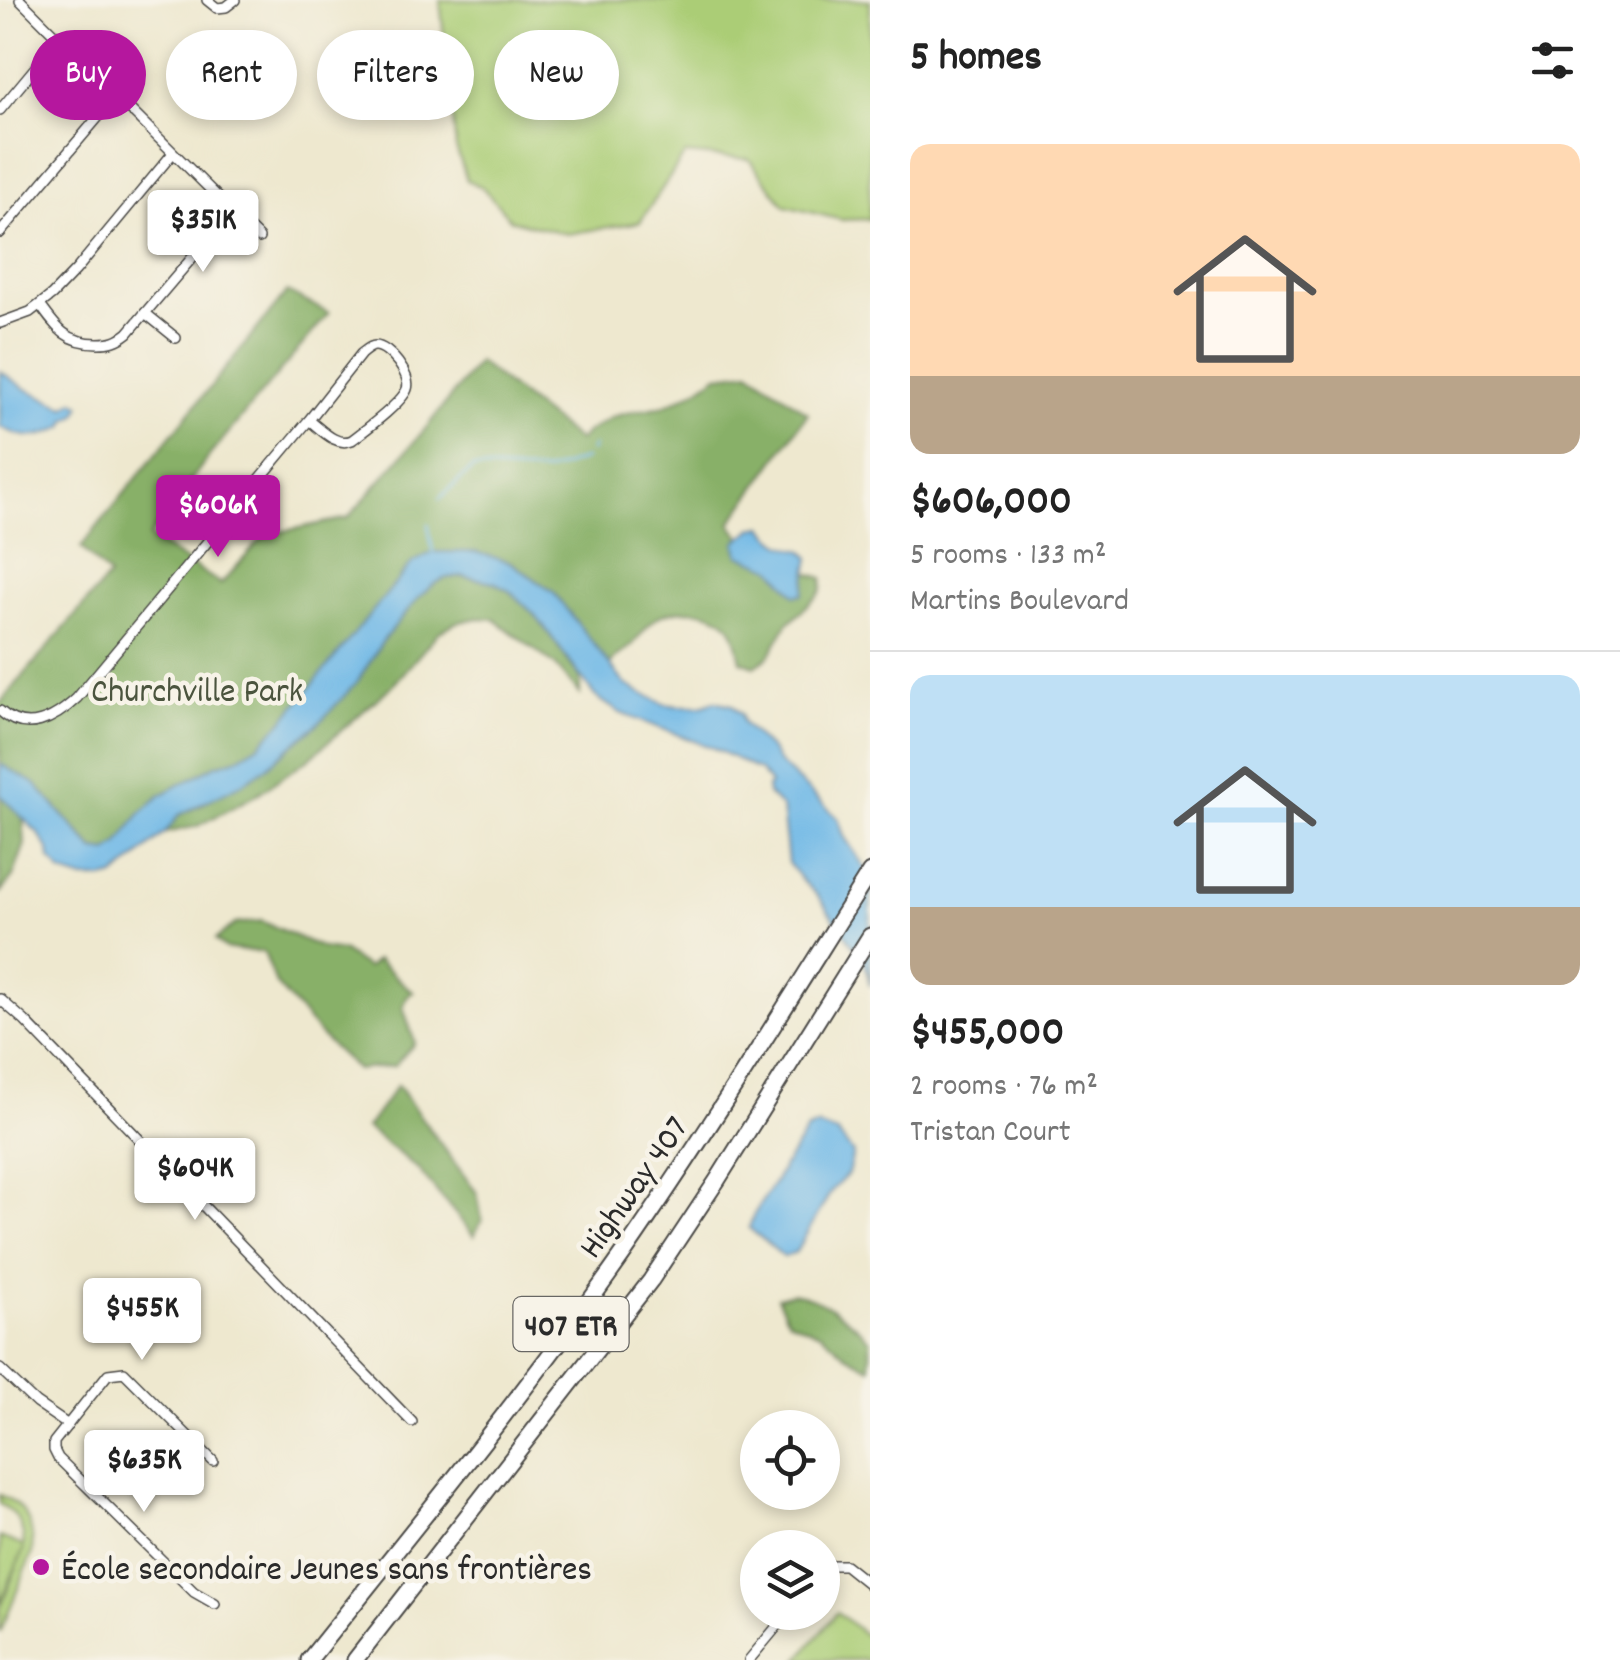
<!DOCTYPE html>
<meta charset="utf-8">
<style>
:root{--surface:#fff;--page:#f2f2f2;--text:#222;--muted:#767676;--line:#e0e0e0;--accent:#b5179e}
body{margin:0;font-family:Dekko,sans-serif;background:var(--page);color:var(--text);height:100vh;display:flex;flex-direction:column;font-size:38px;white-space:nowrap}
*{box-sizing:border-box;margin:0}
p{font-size:32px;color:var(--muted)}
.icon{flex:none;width:55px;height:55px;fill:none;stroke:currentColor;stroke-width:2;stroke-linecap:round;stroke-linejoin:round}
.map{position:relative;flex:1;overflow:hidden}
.details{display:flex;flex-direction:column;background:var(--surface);width:750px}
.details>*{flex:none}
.banner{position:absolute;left:30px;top:30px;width:690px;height:90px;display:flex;gap:20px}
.fabs{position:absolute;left:740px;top:1410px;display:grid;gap:20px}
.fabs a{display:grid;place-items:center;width:100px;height:100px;border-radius:50%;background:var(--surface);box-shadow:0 5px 15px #0003;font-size:50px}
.price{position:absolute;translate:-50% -85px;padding:0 22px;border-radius:10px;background:#fff;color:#222;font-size:32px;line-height:65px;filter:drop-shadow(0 2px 5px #0008)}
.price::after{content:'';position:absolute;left:50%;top:60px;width:30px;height:22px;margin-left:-15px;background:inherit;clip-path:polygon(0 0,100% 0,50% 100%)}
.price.active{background:var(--accent);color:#fff}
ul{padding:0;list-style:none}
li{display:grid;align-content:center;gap:20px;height:530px;padding:0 40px}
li+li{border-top:2px solid var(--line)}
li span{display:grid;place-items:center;height:310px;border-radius:20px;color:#555}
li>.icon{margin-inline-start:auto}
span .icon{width:180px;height:180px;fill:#fffc;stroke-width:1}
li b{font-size:42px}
h2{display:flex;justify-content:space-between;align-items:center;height:120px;padding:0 40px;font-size:42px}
.chip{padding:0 35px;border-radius:45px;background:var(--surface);box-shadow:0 5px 15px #0003;font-size:35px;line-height:90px}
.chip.active{background:var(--accent);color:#fff}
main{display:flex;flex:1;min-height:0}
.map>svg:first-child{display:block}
.green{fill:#abcd76;stroke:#6b7c50;stroke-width:2.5}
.forest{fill:#88b067;stroke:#5a6e49;stroke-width:2.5}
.water{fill:#6db7e6;stroke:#4c7188;stroke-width:2.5}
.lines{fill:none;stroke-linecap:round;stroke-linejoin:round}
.stream{stroke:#6db7e6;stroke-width:2.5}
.minor-casing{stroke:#484744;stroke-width:12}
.motorway-casing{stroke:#484744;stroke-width:19}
.minor{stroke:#fff;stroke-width:9}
.motorway{stroke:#fff;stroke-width:15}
.poi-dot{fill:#b5179e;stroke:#f7f3e8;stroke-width:4}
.labels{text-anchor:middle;stroke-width:9;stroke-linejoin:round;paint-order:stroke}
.shield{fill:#f7f3e8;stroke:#686764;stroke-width:2.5}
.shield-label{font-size:32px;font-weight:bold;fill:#2b2b2b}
.park-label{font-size:35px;fill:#4b543e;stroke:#f7f3e8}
.street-label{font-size:35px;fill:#2b2b2b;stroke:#f7f3e8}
.poi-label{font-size:35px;fill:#2b2b2b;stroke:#f7f3e8;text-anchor:start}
</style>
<main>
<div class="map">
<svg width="870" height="1660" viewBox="0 0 870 1660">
<rect width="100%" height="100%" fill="#f7f3e8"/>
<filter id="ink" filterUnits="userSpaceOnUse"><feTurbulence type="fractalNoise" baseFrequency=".01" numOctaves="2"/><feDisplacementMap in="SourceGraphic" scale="20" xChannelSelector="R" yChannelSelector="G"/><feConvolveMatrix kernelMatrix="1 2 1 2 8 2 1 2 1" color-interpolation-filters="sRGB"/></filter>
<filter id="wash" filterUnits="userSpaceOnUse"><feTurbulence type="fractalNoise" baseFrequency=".0048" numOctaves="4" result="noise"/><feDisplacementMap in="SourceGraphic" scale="40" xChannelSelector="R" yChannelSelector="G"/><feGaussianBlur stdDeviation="2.25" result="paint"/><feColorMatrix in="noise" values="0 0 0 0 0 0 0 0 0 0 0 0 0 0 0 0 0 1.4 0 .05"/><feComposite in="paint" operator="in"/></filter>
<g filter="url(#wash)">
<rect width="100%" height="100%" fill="#eee8cf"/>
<g class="green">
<polygon points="440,0 870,0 870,219 842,220 785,206 749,159 685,154 640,222 567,234 511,220 482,187 467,180 456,148"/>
<path d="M 0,1495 C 26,1505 35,1527 32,1554 L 0,1633 L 0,1609 L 24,1548 L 0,1604 L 0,1537 L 23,1546 L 24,1544 C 23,1525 17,1513 0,1504 Z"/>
<polygon points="837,1612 870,1639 870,1660 798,1660"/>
</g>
<g class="forest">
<path d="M 287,292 L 329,313 L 209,456 L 149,537 L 221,584 L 265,535 L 348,518 L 426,428 L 478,362 L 579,441 L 586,433 L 612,417 L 631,412 L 664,406 L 695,391 L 718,375 L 750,371 L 808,413 L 731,523 C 744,552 793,568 823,578 L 822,589 L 818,596 L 787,624 L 769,656 L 755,666 L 741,661 C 738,649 736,633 728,624 C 713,608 678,607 660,616 C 649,621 641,636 632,645 C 624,653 615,655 610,666 L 553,592 L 511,562 L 433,552 L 283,721 L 259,745 L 235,759 L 216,765 L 161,795 L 118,845 L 108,852 L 95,850 L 34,783 L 0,764 L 0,703 L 109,576 L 81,547 Z"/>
<polygon points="463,576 494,582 511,592 536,616 580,677 580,694 555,665 494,619 478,618 455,623 438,633 394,684 310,758 256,795 198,826 165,833 179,815 203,804 358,681 384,639 418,598 434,584 446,578"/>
<polygon points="0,795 23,818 25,844 13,877 0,893"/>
<polygon points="261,921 322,948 342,951 367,968 377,960 413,992 408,995 403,1007 415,1043 394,1066 357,1070 323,1038 276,984 264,952 226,949 215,940 235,924"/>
<polygon points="397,1085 477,1193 482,1220 474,1236 416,1167 366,1128"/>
<path d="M 792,1293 C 823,1298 849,1318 870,1340 L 870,1368 L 846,1355 L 822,1334 L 788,1320 L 777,1297 Z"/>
</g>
<g class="water">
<path d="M 0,371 L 26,389 L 66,407 L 74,401 L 81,405 C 79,414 74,417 67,420 L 64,427 C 38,439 26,440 0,427 Z"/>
<path d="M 763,526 C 777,543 782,546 804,551 L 810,558 L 803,594 L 795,595 L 772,568 L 739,555 L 736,542 L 754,528 Z"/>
<polygon points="433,552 475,552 510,562 553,592 625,684 643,694 664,704 679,706 701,706 715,701 732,705 741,714 743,723 771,750 778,762 838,818 844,836 870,876 870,986 865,963 818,896 799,877 788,863 782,808 768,794 767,787 770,784 760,771 713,748 620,713 595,696 536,616 511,592 494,582 463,576 446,578 434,584 418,598 384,639 358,681 320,722 263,770 243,783 179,815 165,833 116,876 103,879 81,879 62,873 50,859 49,850 38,833 0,795 0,764 34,783 94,850 108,852 118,845 139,815 161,795 216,765 235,759 259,745 283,721 412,563"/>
<polygon points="817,1126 837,1133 853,1153 848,1174 832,1190 796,1252 784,1257 749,1228 753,1216 806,1131"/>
</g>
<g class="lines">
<g class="stream">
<polyline points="591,451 593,446"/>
<polyline points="439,499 473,468 545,472 585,459"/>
<polyline points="428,524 433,552"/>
</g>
</g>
</g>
<g filter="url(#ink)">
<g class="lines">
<g class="minor-casing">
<g id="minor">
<polyline points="20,0 259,238"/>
<polyline points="207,0 217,8 226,7 235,0"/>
<polyline points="0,110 59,39"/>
<polyline points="0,233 116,96"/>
<path d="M 40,305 C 57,329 67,343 98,343 C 111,343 118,341 128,333 L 232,211"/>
<polyline points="145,313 176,338"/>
<polyline points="0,323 30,312 52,295 76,270 173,153"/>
<path d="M 0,711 C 26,735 55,719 77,698 L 309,420 L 361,354 C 365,351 370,346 375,346 C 389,346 412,376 407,389 C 402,403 365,430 352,440 C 336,447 322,430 309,420"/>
<polyline points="0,999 25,1021 412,1422"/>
<polyline points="0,1369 36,1403 68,1425"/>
<polyline points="213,1461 124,1372 108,1374 54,1442 54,1450 58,1458 194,1592 215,1604"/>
<polyline points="822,1573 830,1565 845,1565 870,1585"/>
<polyline points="749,1660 789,1612"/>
</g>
</g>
<g class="motorway-casing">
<g id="motorway">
<path d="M 309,1660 C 416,1526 525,1394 624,1253 C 710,1129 789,1000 870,872"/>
<polyline points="355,1660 651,1280 718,1179 870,936"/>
</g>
</g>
<use href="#minor" class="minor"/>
<use href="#motorway" class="motorway"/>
</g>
</g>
<circle class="poi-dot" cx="41" cy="1567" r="10"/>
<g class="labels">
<rect class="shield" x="513.5" y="1297" width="115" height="54" rx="8"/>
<g class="shield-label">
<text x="571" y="1335">407 ETR</text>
</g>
<g class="park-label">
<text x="197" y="701">Churchville Park</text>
</g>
<g class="street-label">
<text transform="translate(632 1186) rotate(-55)" y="12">Highway 407</text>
</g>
<g class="poi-label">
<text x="61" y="1579">École secondaire Jeunes sans frontières</text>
</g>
</g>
</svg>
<div class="fabs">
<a><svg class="icon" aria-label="locate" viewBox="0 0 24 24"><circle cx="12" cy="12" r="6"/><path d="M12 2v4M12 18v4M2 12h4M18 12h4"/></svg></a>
<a><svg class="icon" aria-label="layers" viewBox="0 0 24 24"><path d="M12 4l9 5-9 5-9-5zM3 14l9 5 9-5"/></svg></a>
</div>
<b class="price" style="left:203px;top:275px">$351K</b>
<b class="price active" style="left:218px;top:560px">$606K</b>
<b class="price" style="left:195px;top:1223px">$604K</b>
<b class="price" style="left:142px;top:1363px">$455K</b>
<b class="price" style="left:144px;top:1515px">$635K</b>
<div class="banner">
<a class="chip active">Buy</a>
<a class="chip">Rent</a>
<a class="chip">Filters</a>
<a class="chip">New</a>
</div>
</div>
<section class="details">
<h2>5 homes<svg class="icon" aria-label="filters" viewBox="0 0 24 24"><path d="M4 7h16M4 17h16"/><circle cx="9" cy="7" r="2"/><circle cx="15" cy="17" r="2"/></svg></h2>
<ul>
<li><span style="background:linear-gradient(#ffd9b3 75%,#b9a48a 0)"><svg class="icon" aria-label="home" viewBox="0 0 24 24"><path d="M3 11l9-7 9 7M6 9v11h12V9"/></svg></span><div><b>$606,000</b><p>5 rooms · 133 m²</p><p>Martins Boulevard</p></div></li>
<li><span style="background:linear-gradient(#bfe0f5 75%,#b9a48a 0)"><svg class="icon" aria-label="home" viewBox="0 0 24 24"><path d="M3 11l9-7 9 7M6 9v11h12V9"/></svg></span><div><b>$455,000</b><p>2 rooms · 76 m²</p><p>Tristan Court</p></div></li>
</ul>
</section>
</main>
